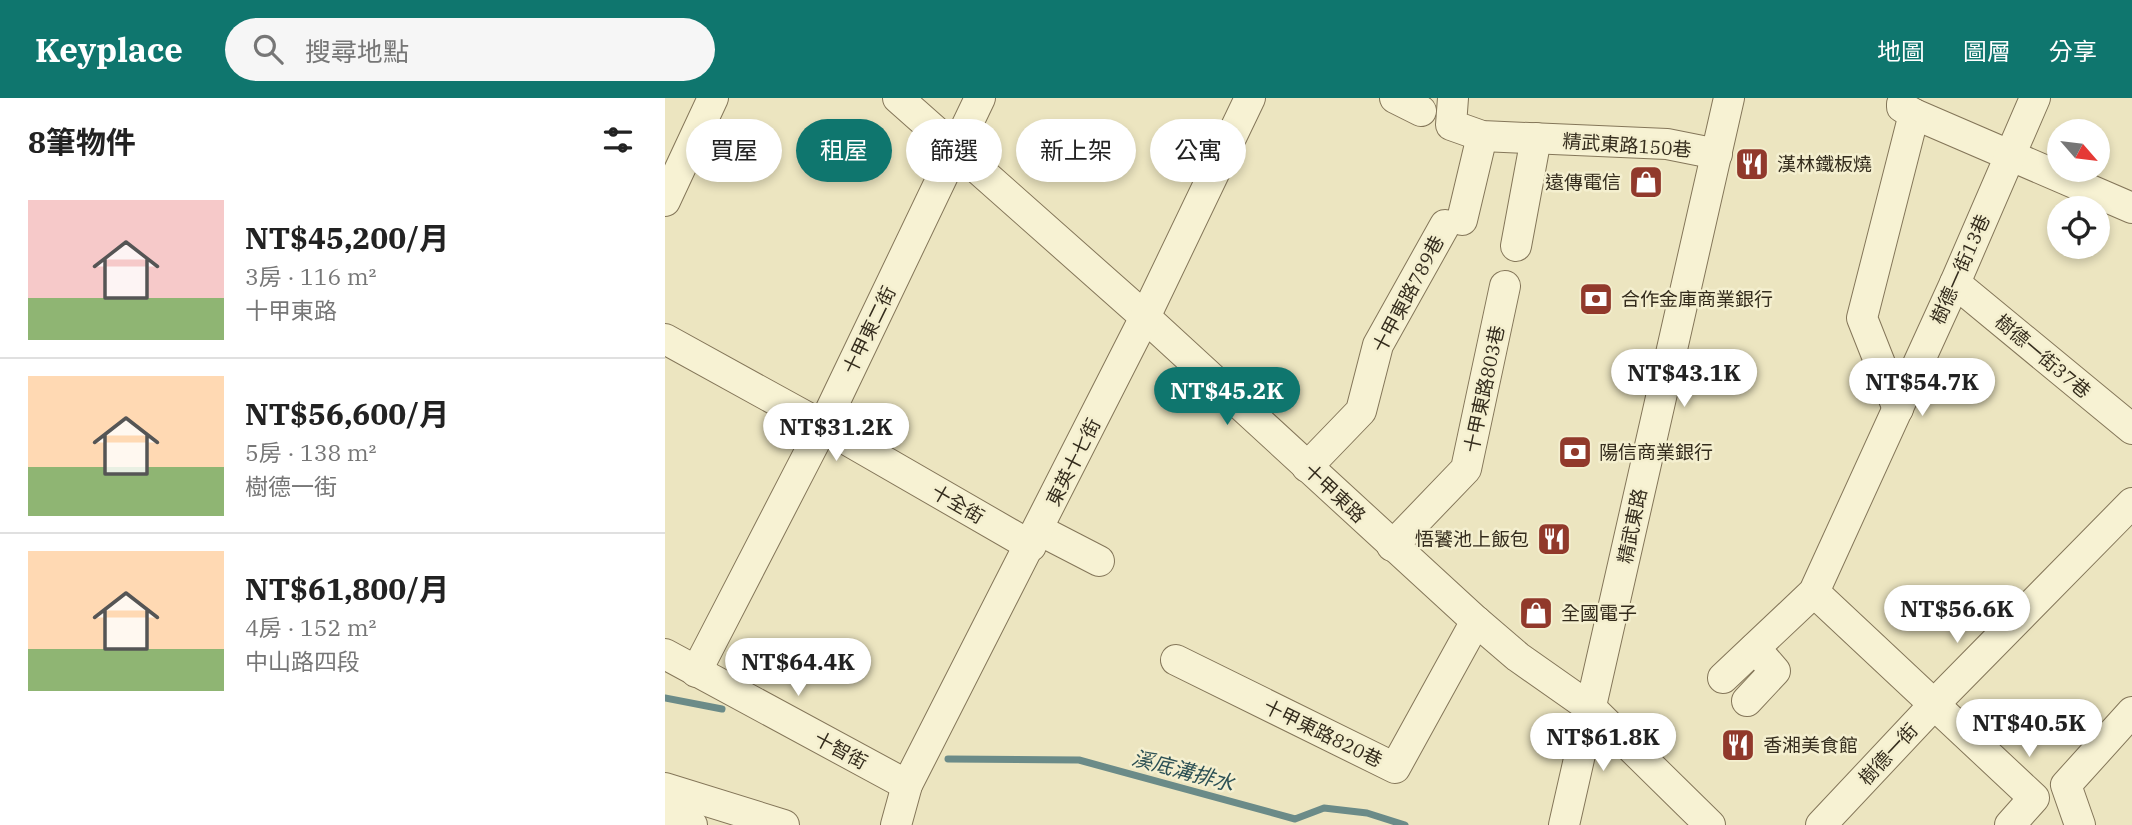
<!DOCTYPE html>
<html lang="zh-TW">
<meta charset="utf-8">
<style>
:root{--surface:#fff;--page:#f6f6f6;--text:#222;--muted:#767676;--line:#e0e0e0;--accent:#0f766e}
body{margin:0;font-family:"IBM Plex Serif","Noto Sans TC",serif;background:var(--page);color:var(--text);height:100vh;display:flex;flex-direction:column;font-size:26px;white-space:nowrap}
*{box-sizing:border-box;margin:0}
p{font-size:23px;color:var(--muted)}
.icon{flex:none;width:38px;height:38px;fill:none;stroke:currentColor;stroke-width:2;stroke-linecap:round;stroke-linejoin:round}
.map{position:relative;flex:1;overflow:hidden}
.details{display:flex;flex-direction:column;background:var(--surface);width:665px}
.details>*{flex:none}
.top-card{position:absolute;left:21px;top:21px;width:665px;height:63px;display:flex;gap:14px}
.needle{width:46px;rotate:118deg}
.controls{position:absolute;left:1382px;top:21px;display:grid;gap:14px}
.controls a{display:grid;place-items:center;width:63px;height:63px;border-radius:50%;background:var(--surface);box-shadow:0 4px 10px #0003;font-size:35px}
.price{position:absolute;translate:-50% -60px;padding:0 16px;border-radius:24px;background:#fff;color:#222;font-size:23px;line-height:46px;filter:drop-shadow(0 2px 4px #0008)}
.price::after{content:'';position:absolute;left:50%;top:42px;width:21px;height:16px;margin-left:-10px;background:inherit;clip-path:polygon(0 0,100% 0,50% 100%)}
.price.selected{background:var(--accent);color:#fff}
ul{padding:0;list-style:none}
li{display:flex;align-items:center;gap:21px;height:175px;padding:0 28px}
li+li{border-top:2px solid var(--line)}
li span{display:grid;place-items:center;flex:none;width:196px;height:140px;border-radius:0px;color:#555}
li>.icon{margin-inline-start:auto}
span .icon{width:84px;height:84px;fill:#fffc;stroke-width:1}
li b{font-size:30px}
h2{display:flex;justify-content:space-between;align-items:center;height:84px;padding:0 28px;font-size:30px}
.chip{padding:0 24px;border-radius:32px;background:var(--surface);box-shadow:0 4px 10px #0003;font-size:24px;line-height:63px}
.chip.selected{background:var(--accent);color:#fff}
header{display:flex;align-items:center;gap:42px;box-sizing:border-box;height:98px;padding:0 35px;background:var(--accent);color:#fff}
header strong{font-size:33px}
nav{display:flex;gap:38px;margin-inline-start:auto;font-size:24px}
.search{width:490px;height:63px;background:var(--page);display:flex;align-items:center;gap:18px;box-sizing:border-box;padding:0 24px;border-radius:38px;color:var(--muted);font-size:26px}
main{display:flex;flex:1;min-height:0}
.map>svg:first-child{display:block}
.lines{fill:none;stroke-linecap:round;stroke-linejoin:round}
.stream{stroke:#6b8b88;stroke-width:7}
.minor-casing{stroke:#847659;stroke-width:32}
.minor{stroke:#f7f2d3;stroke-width:30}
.labels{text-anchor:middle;stroke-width:5;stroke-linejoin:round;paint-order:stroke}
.street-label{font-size:19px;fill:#342c1d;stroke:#f4efcf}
.poi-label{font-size:19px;fill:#342c1d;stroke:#f4efcf;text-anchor:start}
.water-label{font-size:21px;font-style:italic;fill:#2c5054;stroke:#f4efcf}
</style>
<header>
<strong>Keyplace</strong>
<div class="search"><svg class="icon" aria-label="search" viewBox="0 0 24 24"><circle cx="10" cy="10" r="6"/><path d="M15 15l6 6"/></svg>搜尋地點</div>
<nav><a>地圖</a><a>圖層</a><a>分享</a></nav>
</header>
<main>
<section class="details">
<h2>8筆物件<svg class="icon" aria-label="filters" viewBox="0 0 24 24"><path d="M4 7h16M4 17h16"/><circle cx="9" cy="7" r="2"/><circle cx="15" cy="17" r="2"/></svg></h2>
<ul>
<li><span style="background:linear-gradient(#f6c9c9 70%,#8fb573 0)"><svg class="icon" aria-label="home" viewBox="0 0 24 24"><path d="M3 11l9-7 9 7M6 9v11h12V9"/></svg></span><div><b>NT$45,200/月</b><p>3房 · 116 m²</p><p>十甲東路</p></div></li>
<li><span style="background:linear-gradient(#ffd9b3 65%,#8fb573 0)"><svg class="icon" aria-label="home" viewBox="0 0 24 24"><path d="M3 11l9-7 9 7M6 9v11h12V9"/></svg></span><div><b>NT$56,600/月</b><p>5房 · 138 m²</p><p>樹德一街</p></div></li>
<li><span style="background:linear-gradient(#ffd9b3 70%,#8fb573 0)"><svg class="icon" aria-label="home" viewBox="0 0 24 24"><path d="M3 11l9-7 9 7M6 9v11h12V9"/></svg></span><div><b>NT$61,800/月</b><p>4房 · 152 m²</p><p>中山路四段</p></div></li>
</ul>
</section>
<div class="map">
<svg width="1467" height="727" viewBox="0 0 1467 727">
<rect width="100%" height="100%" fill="#ece5c0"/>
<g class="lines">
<g class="stream">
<polyline points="0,600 57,611"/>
<polyline points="283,661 414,662 630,721 659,710 702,715 740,727"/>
</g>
<g class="minor-casing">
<g id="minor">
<polyline points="233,0 480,219 811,523 853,559 927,611 1045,727"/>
<polyline points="730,0 756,13"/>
<polyline points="788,0 786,27 817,38 1002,46 1052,56"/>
<polyline points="1237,6 1237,9 1249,16 1467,110"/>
<polyline points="0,103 48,0"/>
<polyline points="797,122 817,38"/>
<polyline points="851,148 871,40"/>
<polyline points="1290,185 1467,331"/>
<polyline points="0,241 158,328 366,448"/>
<polyline points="1233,311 1197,220 1249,16"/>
<polyline points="642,369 696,313 713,247 780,127"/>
<polyline points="374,432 434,463"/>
<polyline points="727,448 801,371 840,188"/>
<polyline points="1149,494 1369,700 1345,727"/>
<polyline points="0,556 242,687"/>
<polyline points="511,562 730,670 811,523"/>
<polyline points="31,574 158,328 315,0"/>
<polyline points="1058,580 1149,494 1290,185 1370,0"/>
<polyline points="1082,603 1110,573 1090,550"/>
<polyline points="0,690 119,727"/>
<polyline points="0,719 27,727"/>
<polyline points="231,727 242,687 480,219 585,0"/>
<polyline points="899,727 1064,0"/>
<polyline points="1156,727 1281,594 1467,405"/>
<polyline points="1415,727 1401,687 1467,614"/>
</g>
</g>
<use href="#minor" class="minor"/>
</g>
<defs>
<g id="restaurant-square" transform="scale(1.75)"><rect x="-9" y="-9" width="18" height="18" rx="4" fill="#91392b" stroke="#f4efcf"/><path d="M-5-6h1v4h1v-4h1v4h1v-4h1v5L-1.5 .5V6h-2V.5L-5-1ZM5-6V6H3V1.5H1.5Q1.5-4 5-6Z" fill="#fff"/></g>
<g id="shop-square" transform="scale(1.75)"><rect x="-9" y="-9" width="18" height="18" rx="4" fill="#91392b" stroke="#f4efcf"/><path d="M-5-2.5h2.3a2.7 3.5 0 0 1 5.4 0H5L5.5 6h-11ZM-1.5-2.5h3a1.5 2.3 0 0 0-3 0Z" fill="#fff"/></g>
<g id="bank-square" transform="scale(1.75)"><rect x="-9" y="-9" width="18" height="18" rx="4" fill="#91392b" stroke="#f4efcf"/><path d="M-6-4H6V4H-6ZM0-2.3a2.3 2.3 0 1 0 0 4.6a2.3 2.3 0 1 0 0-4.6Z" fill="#fff"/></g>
</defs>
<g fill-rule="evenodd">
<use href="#restaurant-square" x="1087" y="66"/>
<use href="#shop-square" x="981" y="84"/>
<use href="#bank-square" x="931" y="201"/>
<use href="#bank-square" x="910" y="354"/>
<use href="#restaurant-square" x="889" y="441"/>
<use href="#shop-square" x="871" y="515"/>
<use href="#restaurant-square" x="1073" y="647"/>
</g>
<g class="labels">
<g class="street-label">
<text transform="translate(962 47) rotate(4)" y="7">精武東路150巷</text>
<text transform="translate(1295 171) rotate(-66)" y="7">樹德一街13巷</text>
<text transform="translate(743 196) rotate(-62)" y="7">十甲東路789巷</text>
<text transform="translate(204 232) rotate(-64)" y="7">十甲東二街</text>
<text transform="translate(1378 258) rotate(40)" y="7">樹德一街37巷</text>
<text transform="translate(819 291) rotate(-78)" y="7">十甲東路803巷</text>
<text transform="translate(408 364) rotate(-63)" y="7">東英十七街</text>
<text transform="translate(670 395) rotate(43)" y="7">十甲東路</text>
<text transform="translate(293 406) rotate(30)" y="7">十全街</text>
<text transform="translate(967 428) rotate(-78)" y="7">精武東路</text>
<text transform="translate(658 635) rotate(26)" y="7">十甲東路820巷</text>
<text transform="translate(176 652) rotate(28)" y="7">十智街</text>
<text transform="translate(1223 656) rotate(-47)" y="7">樹德一街</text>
</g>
<g class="poi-label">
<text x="1112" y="73">漢林鐵板燒</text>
<text x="956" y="91" text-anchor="end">遠傳電信</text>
<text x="956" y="208">合作金庫商業銀行</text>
<text x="934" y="361">陽信商業銀行</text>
<text x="864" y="448" text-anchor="end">悟饕池上飯包</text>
<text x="896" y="522">全國電子</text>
<text x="1098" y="654">香湘美食館</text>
</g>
<g class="water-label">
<text transform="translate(518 673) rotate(15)" y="7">溪底溝排水</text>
</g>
</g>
</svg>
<div class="controls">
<a><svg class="needle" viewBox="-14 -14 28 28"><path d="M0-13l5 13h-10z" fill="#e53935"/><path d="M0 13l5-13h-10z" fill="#767676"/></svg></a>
<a><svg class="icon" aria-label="locate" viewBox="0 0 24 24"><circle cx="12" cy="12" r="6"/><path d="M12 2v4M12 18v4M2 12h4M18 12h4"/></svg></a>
</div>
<b class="price" style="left:1019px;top:311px">NT$43.1K</b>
<b class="price" style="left:1257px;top:320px">NT$54.7K</b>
<b class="price selected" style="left:562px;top:329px">NT$45.2K</b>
<b class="price" style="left:171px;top:365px">NT$31.2K</b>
<b class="price" style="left:1292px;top:547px">NT$56.6K</b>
<b class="price" style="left:133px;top:600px">NT$64.4K</b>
<b class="price" style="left:1364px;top:661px">NT$40.5K</b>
<b class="price" style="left:938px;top:675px">NT$61.8K</b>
<div class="top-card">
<a class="chip">買屋</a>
<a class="chip selected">租屋</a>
<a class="chip">篩選</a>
<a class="chip">新上架</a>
<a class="chip">公寓</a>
</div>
</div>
</main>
